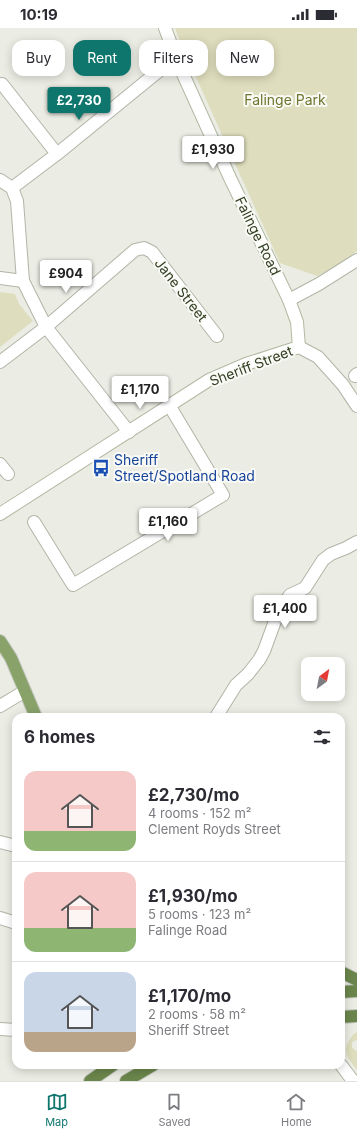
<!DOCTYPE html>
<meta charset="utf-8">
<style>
:root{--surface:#fff;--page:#f2f2f3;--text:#2b2b33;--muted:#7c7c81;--line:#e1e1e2;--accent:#0f766e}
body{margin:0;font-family:Inter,sans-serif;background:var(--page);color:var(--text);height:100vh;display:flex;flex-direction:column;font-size:15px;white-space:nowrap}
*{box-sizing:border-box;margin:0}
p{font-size:13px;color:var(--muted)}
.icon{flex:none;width:22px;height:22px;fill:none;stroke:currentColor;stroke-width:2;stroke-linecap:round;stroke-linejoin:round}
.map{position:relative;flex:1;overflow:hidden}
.sheet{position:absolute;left:12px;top:685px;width:333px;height:356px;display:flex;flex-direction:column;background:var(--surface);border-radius:12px;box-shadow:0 2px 10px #0003}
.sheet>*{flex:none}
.guide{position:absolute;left:12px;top:12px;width:333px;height:36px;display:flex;gap:8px}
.needle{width:26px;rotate:32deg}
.tools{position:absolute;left:301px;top:629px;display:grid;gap:8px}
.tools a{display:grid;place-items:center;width:44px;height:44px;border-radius:8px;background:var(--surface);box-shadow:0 2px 10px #0003;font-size:20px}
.price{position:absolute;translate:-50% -34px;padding:0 9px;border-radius:4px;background:#fff;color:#222;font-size:13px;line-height:26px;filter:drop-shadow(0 1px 2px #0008)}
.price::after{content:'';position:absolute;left:50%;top:24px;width:12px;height:9px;margin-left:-6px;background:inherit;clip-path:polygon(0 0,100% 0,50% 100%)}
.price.active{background:var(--accent);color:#fff}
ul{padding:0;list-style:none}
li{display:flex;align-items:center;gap:12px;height:100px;padding:0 12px}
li+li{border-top:1px solid var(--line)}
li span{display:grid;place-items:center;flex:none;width:112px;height:80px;border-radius:12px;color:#555}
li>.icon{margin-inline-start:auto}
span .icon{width:48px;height:48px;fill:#fffc;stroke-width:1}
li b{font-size:17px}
h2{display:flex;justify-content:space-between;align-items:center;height:48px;padding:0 12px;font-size:17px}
.tag{padding:0 14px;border-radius:12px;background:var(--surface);box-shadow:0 2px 10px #0003;font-size:14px;line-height:36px}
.tag.active{background:var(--accent);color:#fff}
.status{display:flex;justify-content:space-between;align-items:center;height:28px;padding:0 20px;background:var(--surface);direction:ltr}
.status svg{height:11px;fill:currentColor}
.tabs{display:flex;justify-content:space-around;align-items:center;height:56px;border-top:1px solid var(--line);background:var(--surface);font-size:11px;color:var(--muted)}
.tabs a{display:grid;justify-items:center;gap:2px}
.tabs .active{color:var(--accent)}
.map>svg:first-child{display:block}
.green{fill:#deddbd}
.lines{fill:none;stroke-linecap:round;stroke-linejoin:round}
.minor-casing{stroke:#b0b5a6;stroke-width:14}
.tertiary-casing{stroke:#b0b5a6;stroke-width:14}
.secondary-casing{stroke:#b1b9a2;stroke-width:14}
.primary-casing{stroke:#c6c9c1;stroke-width:14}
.trunk-casing{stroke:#c6c9c1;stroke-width:14}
.minor{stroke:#fff;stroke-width:12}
.tertiary{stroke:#fff;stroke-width:12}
.secondary{stroke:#fff;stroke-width:12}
.primary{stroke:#89a269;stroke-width:12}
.trunk{stroke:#6b864c;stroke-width:12}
.labels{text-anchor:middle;stroke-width:4;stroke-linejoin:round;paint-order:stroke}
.park-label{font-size:14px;fill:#6f762d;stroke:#f9faf5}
.street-label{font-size:14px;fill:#333f23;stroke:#f9faf5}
.transit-label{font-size:14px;fill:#164399;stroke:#f9faf5;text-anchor:start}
</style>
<div class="status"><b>10:19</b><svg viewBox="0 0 49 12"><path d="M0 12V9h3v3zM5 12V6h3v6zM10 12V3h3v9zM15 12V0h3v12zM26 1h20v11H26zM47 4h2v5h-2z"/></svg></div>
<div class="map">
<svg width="357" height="1053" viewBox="0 0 357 1053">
<rect width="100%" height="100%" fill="#ebede4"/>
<g class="green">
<path d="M 175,0 L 357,0 L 357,223 C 345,232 331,242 317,248 L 280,235 L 181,16 Z"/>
<polygon points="0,264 15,266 19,276 33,293 0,319"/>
<path d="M 357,1004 L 357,1012 L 352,1014 L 352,1020 L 357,1023 L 357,1042 C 349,1031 341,1024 350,1011 C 352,1008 353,1006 357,1004 Z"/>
</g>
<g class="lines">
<g class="minor-casing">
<g id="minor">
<polyline points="2,56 57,126"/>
<polyline points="0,152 12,160 17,173 23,253 0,250"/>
<polyline points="12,160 57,126 160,42"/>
<polyline points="23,253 46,299 129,404"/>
<polyline points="289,272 319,256 357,232"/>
<polyline points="0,334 46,299 135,222 144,220 152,224 217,308"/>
<polyline points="355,348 357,346"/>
<polyline points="0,436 8,446"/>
<polyline points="34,494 73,557 223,467 169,377"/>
<polyline points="0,678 25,663"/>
<polyline points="216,689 236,657 248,646 259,632 264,623 275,593 283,577 290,567 305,560 323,532 331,526 346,520 357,514"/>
<polyline points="0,814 16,818"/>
<polyline points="0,890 16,895"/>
<polyline points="0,1001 16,1002"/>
<polyline points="341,1037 353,1053"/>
</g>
</g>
<g class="tertiary-casing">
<polyline id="tertiary" points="299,319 318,329 343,357 357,378"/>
</g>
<g class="secondary-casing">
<polyline id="secondary" points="0,486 209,352 246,336 299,319 297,294 289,272 230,150 178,35 165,0"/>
</g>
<g class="primary-casing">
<polyline id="primary" points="0,613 11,630 36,689"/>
</g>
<g class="trunk-casing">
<g id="trunk">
<polyline points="341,944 357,952"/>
<polyline points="341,964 357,963"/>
<polyline points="341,989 357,988"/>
<polyline points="90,1053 113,1037"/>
<polyline points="126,1053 153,1037"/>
</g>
</g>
<use href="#minor" class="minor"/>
<use href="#tertiary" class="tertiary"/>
<use href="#secondary" class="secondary"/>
<use href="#primary" class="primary"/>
<use href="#trunk" class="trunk"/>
</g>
<defs>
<g id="bus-bare" transform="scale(1.38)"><path d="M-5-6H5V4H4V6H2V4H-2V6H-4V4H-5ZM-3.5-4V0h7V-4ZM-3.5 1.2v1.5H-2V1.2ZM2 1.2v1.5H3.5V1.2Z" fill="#1a4fb4" stroke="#f9faf5" stroke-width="2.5" paint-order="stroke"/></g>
</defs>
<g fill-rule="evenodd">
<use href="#bus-bare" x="101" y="440"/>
</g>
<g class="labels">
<g class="park-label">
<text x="285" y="77">Falinge Park</text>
</g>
<g class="street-label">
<text transform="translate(258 208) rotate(64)" y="5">Falinge Road</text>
<text transform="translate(181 262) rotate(52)" y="5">Jane Street</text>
<text transform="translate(251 338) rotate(-21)" y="5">Sheriff Street</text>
</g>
<g class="transit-label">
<text x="114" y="437">Sheriff<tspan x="114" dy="16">Street/Spotland Road</tspan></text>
</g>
</g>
</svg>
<div class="tools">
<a><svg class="needle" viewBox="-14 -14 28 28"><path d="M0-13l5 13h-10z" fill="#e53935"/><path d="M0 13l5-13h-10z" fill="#7c7c81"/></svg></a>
</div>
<b class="price active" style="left:79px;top:93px">£2,730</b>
<b class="price" style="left:213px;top:142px">£1,930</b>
<b class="price" style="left:66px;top:266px">£904</b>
<b class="price" style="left:140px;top:382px">£1,170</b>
<b class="price" style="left:168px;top:514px">£1,160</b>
<b class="price" style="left:285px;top:601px">£1,400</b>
<div class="guide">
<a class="tag">Buy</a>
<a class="tag active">Rent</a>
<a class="tag">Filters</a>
<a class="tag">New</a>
</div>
<section class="sheet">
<h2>6 homes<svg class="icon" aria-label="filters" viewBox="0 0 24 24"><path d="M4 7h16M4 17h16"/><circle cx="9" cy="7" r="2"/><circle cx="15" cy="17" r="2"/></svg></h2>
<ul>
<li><span style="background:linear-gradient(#f6c9c9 75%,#8fb573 0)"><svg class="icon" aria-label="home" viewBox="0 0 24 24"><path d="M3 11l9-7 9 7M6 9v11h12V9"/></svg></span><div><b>£2,730/mo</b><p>4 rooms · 152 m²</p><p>Clement Royds Street</p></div></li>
<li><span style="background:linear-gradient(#f6c9c9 70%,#8fb573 0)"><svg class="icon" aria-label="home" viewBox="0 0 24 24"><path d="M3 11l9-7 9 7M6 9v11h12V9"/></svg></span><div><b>£1,930/mo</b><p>5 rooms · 123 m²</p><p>Falinge Road</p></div></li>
<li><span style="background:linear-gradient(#c9d6e8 75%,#b9a48a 0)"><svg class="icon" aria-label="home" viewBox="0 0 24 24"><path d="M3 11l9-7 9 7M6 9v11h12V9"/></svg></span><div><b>£1,170/mo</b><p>2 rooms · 58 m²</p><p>Sheriff Street</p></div></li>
</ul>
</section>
</div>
<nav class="tabs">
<a class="active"><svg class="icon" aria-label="map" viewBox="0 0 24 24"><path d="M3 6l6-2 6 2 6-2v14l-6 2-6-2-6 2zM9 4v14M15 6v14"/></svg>Map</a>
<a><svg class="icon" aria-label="saved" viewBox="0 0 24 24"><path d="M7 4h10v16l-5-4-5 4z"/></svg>Saved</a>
<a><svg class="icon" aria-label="home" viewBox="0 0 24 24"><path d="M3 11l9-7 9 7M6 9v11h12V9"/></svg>Home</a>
</nav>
